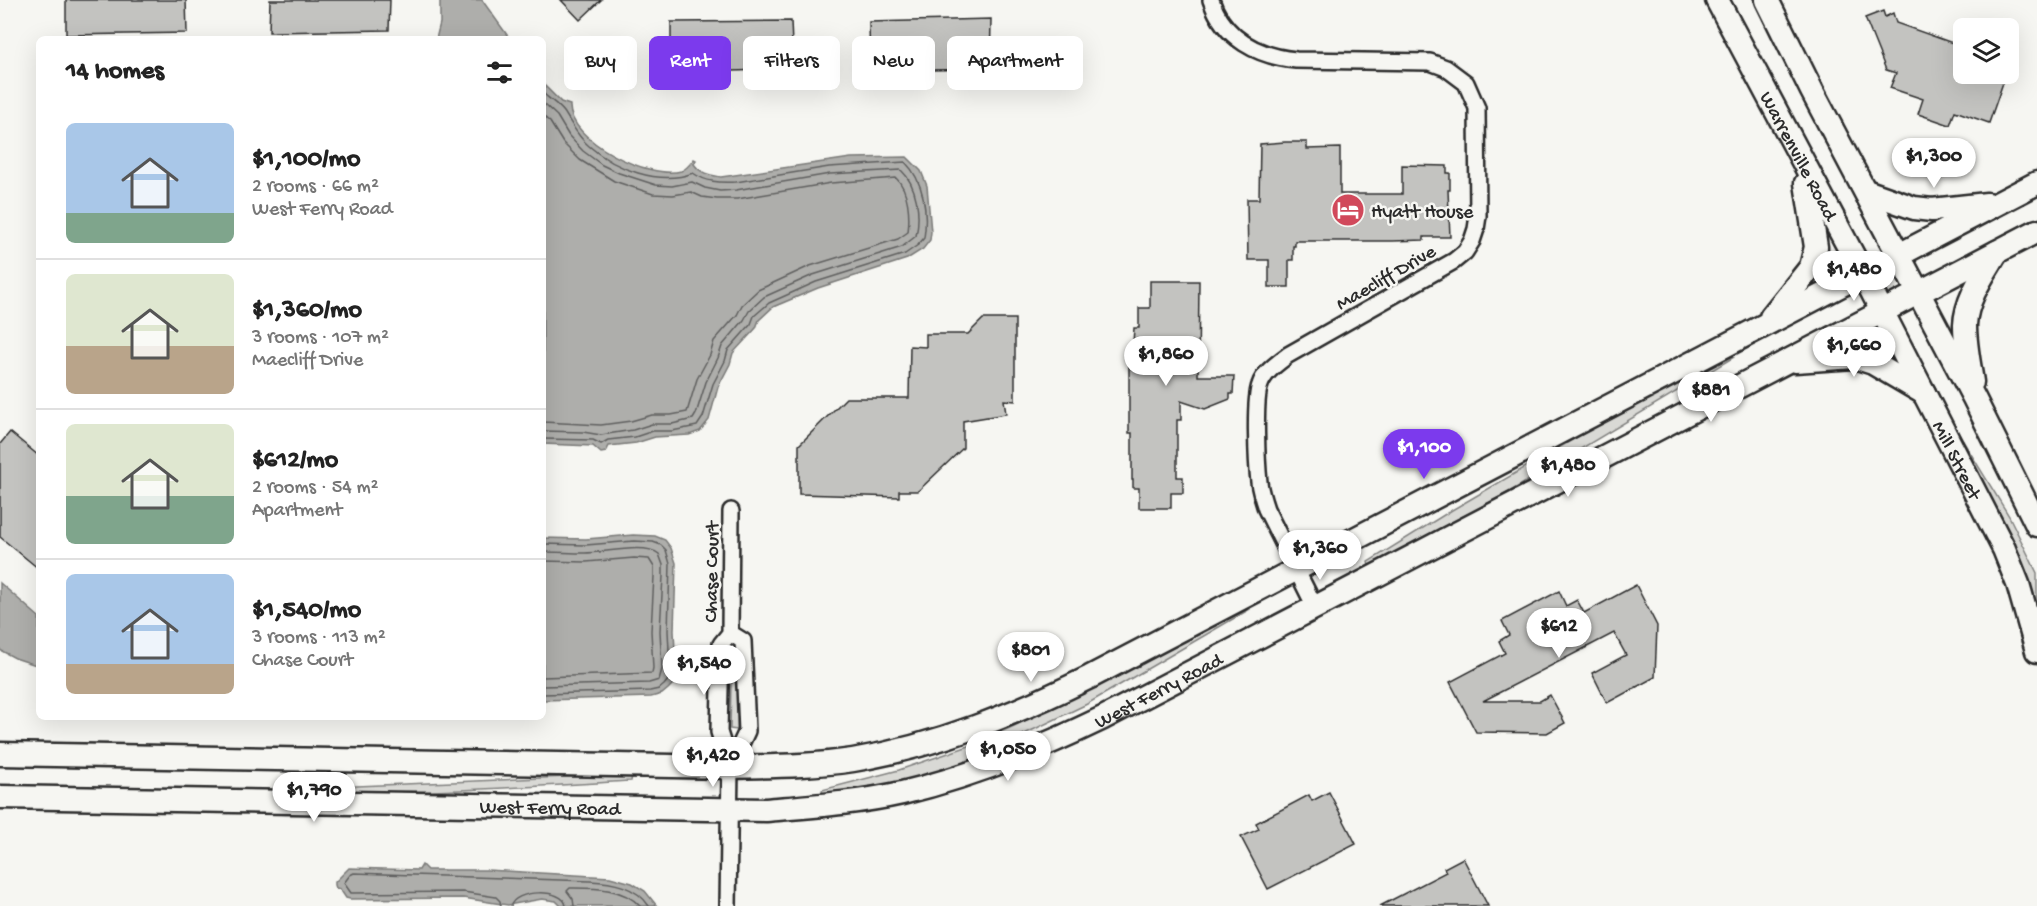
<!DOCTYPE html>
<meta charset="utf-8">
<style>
:root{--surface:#fff;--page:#f6f6f6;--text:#222;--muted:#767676;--line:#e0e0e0;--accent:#7c3aed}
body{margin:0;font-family:"Gochi Hand",sans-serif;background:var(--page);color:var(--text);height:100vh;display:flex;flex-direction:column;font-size:22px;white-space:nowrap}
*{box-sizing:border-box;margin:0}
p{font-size:20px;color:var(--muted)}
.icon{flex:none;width:33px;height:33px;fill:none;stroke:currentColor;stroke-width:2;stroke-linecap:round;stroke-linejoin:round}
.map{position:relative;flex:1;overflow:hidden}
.panel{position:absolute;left:36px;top:36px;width:510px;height:684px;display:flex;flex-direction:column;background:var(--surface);border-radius:9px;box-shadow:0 6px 24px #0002}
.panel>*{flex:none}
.hud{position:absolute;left:564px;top:36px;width:570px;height:54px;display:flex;gap:12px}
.controls{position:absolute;left:1953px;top:18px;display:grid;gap:12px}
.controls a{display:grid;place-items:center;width:66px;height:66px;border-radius:9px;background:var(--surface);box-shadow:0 6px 24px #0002;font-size:30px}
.price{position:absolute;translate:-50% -51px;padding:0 14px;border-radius:21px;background:#fff;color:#222;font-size:20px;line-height:39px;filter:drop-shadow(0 2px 3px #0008)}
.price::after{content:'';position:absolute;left:50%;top:36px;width:18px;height:14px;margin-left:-9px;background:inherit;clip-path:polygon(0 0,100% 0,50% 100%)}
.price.current{background:var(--accent);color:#fff}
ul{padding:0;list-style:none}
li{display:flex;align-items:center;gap:18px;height:150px;padding:0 30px}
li+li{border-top:2px solid var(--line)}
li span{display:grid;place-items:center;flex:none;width:168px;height:120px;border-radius:9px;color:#555}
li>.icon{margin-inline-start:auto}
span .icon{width:72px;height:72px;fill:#fffc;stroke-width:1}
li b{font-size:26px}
h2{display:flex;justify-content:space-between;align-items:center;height:72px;padding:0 30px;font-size:26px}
.pill{padding:0 21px;border-radius:9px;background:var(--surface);box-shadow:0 6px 24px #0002;font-size:21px;line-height:54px}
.pill.current{background:var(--accent);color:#fff}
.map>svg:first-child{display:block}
.green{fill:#d9d9d5;stroke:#828280;stroke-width:1.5}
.water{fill:#aeaeab;stroke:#7a7a78;stroke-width:1.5}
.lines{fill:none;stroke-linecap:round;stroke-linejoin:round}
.shore{stroke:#5f5f5e;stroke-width:1.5}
.building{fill:#c3c3c0;stroke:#2b2b2b;stroke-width:1.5}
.street-casing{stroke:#2b2b2b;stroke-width:20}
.secondary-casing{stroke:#2b2b2b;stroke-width:27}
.street{stroke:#f6f6f2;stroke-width:15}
.secondary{stroke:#f6f6f2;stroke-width:22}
.labels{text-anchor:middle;stroke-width:5;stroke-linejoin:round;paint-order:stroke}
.street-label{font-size:20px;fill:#2b2b2b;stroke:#f6f6f2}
.poi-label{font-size:20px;fill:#2b2b2b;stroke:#f6f6f2;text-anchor:start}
</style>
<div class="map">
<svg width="2037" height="906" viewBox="0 0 2037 906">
<rect width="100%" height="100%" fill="#f6f6f2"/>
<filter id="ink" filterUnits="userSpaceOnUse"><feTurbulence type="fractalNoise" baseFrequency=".0167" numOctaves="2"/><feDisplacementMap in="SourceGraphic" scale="12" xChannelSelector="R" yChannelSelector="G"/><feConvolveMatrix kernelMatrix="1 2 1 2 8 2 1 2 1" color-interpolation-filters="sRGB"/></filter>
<g filter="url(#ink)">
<g class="green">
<polygon points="1732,354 1734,357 1509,492 1369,566 1368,562 1452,510 1629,407"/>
<polygon points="1963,441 2009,516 2037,573 2037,607 2013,541 1960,442"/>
<polygon points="1250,605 1250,609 1087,704 949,770 882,786 822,795 822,790 899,770 969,746 1014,726"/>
<polygon points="735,680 738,684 737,730 730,729 731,684"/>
<path d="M 590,776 L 632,776 L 631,781 C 523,787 416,794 309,792 L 310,788 Z"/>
</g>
<g class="water">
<polygon points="440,0 482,0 510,39 436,39 440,23"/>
<path d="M 543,84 L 561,102 L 570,105 C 568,141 650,180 681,171 C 687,169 690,164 694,159 L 696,160 L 694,164 C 701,174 710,175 721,177 L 851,158 L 907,157 L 921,171 L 927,186 L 931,232 L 930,240 L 923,249 L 907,259 L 818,288 L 773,307 L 759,320 L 756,328 L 733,353 L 730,364 L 718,387 L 709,420 L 700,431 L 689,435 L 655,437 L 636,443 L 609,446 L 606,452 L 601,453 L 593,446 L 543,444 Z"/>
<polygon points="633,535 655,536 665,540 671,548 676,563 674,631 676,670 674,683 668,689 662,694 651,697 543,700 543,538 586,539"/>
<polygon points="0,583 39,617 39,666 15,658 0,650"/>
<polygon points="422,865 427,870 487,870 610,877 632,883 645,891 657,906 561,906 556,901 542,899 508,905 463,898 350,899 346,898 340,889 336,888 335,885 335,882 349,868 419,870"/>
</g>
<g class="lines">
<g class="shore">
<path d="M 543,93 C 549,99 559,105 564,112 C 572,124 577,136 589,146 C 615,169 659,186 693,173 C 706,182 719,183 736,182 L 829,167 L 905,162 C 924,181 928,212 924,238 L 918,245 L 905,254 L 816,282 L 769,303 L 754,316 L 751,324 L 728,350 L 725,361 L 713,384 L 703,417 L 697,426 L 672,431 L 653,431 L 635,437 L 608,440 L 601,444 L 593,440 L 543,439"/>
<path d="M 543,103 L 557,116 L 569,136 L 583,151 L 602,165 L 619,173 L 656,185 L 672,186 L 692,182 L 705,188 L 720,191 L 736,190 L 830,174 L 901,170 C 917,185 921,214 916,236 L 902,247 L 813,275 L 764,297 L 749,311 L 744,320 L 722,346 L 718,358 L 706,382 L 696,414 L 693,419 L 672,424 L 652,424 L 633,430 L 601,435 L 583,432 L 543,431"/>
<path d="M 543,116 L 550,122 L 563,143 L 580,160 L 614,181 L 653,194 L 673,195 L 691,192 L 702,197 L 717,199 L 737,199 L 831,183 L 896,178 C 909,190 910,216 908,232 L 898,239 L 810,266 L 758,290 L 742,305 L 737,315 L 714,341 L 710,355 L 697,379 L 687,412 L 671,415 L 652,415 L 631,421 L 601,425 L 543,422"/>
<polyline points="543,544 586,545 634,541 653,542 661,545 666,550 670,564 668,631 670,670 668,680 664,685 659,689 650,691 543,694"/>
<path d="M 543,552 C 557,552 571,553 585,553 C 604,553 646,542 659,554 L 663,565 L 663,576 L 660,631 L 662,669 L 659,680 L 649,683 L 543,686"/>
<polyline points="543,561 586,562 634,558 649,559 654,567 654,576 651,631 653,668 652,673 543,677"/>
<path d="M 501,906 L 500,901 L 496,897 L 463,892 L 351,893 L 344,883 L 350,875 L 354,873 C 432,876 511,878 590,881 C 612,882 636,886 649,906"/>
<path d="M 511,906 C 513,890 564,887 566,906"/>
<path d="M 574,906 L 573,899 L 567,891 L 570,888 C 593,888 623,887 640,906"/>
</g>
</g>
<g class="building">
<polygon points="66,0 186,0 187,33 66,35"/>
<polygon points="270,0 390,0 389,30 269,32"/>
<polygon points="561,0 601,0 580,20"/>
<polygon points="1883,11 1885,17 1893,13 1896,23 1964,47 1964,74 2006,74 1989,123 1955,111 1950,125 1918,114 1923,99 1890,88 1896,73 1886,70 1865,18"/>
<polygon points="991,19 990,69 870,71 869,22"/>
<polygon points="791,21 793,69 671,73 671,22"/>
<polygon points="1285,142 1307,142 1307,149 1340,148 1340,194 1402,194 1402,165 1447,166 1447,173 1450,173 1450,190 1448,190 1450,237 1424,237 1424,240 1392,241 1295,241 1295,246 1293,246 1293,260 1289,260 1289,287 1269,287 1269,260 1248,260 1247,199 1259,199 1260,144"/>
<polygon points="1150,281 1199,281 1198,376 1234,376 1233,394 1230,394 1230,399 1205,409 1181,401 1181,420 1177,420 1177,477 1183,477 1183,493 1171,493 1171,508 1139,508 1139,488 1133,488 1133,480 1132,480 1132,433 1129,433 1129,360 1132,360 1134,328 1139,328 1139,308 1150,308"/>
<polygon points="983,319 1015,319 1015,401 1004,400 1006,414 963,421 963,448 918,491 899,491 899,497 799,494 799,445 846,398 909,398 910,346 926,347 926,334 968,334"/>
<polygon points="10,432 39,456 39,569 0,537 0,444"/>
<polygon points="1636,585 1657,626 1655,677 1607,703 1592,673 1626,655 1614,633 1483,701 1540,701 1550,695 1565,723 1547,733 1476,732 1450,682 1505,653 1499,641 1509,635 1502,621 1559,591 1566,606 1577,600 1584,613"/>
<polygon points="1329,792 1356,844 1268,889 1241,837 1259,829 1256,823 1309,795 1312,801"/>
<polygon points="1463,858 1488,906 1380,906 1446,872 1444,868"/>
</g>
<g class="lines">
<g class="street-casing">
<g id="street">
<path d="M 1211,0 C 1224,39 1258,56 1296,60 L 1430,62 L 1446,68 L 1466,83 L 1477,108 L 1478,216 L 1476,229 L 1472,241 L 1465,252 L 1454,261 L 1288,355 C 1278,363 1264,372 1260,385 C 1254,400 1257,464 1259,482 C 1260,491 1263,500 1266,509 L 1315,607"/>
<polyline points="730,633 743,641 747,731 730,767"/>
<polyline points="728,906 730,767 719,732 721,644 730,633 731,511"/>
</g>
</g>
<g class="secondary-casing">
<g id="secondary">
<path id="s1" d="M 1717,0 L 1863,274 L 2004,549 L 2018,584 L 2037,651"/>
<polyline points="1767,0 1812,91 1974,398 2037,525"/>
<polyline points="1866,191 1914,208 1932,210 1987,204"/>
<polyline points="1771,317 1811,267 1816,247 1806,183"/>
<polyline points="1795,361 1854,357 1873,363 1924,393"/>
<path d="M 1972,382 C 1969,363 1965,344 1965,325 C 1966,299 1984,274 1997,252"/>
<path d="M 0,754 L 730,767 C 771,766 813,766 853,760 C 937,746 1015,714 1090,677 L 2037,183"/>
<path id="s2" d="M 0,797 L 766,810 C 812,806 858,803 902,793 C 973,776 1039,749 1103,718 L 2037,231"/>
</g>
</g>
<use href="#street" class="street"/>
<use href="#secondary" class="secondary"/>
</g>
</g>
<defs>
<g id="hotel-disc" transform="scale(1.725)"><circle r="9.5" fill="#d1495b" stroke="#f6f6f2"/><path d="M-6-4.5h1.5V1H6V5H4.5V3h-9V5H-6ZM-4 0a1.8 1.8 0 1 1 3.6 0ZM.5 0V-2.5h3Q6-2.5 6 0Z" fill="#fff"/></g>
</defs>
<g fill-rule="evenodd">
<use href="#hotel-disc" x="1348" y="210"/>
</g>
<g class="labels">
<g class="street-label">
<text dy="7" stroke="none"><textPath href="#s1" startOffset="176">Warrenville Road</textPath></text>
<text transform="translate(1385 276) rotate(-30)" y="7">Maecliff Drive</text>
<text dy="7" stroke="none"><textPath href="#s1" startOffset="519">Mill Street</textPath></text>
<text transform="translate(710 572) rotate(-89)" y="7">Chase Court</text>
<text dy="7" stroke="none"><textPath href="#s2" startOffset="1180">West Ferry Road</textPath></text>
<text dy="7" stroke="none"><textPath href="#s2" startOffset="550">West Ferry Road</textPath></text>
</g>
<g class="poi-label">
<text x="1371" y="217">Hyatt House</text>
</g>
</g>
</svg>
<div class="controls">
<a><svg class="icon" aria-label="layers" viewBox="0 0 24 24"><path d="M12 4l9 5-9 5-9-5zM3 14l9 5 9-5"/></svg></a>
</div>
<b class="price" style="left:1934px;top:189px">$1,300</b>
<b class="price" style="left:1854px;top:302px">$1,480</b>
<b class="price" style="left:1854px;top:378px">$1,660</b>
<b class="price" style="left:1166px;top:387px">$1,860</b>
<b class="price" style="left:1711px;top:423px">$881</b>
<b class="price current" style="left:1424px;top:480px">$1,100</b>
<b class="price" style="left:1568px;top:498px">$1,480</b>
<b class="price" style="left:1320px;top:581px">$1,360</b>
<b class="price" style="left:1559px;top:659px">$612</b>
<b class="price" style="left:1031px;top:683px">$801</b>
<b class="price" style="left:704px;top:696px">$1,540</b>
<b class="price" style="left:1008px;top:782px">$1,050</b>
<b class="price" style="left:713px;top:788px">$1,420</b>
<b class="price" style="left:314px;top:823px">$1,790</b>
<div class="hud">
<a class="pill">Buy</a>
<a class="pill current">Rent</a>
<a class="pill">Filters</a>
<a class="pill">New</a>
<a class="pill">Apartment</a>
</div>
<section class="panel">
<h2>14 homes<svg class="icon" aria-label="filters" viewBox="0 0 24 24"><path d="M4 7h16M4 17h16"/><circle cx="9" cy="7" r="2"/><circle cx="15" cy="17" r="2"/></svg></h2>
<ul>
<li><span style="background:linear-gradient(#a9c7e8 75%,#7fa58c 0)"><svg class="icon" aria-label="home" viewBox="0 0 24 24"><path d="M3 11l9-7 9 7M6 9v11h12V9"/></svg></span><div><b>$1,100/mo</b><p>2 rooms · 66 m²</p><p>West Ferry Road</p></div></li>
<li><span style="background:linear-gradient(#dfe7d0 60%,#b9a48a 0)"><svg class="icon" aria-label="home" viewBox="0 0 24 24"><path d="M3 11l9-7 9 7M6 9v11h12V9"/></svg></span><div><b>$1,360/mo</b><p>3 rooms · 107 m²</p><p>Maecliff Drive</p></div></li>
<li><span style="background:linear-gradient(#dfe7d0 60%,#7fa58c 0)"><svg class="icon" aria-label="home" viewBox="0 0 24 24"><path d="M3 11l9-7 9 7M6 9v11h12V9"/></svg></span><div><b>$612/mo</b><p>2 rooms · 54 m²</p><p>Apartment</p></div></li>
<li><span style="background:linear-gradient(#a9c7e8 75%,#b9a48a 0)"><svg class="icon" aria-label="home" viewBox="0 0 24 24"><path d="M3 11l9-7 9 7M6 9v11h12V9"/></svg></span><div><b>$1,540/mo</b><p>3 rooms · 113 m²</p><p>Chase Court</p></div></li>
</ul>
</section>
</div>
